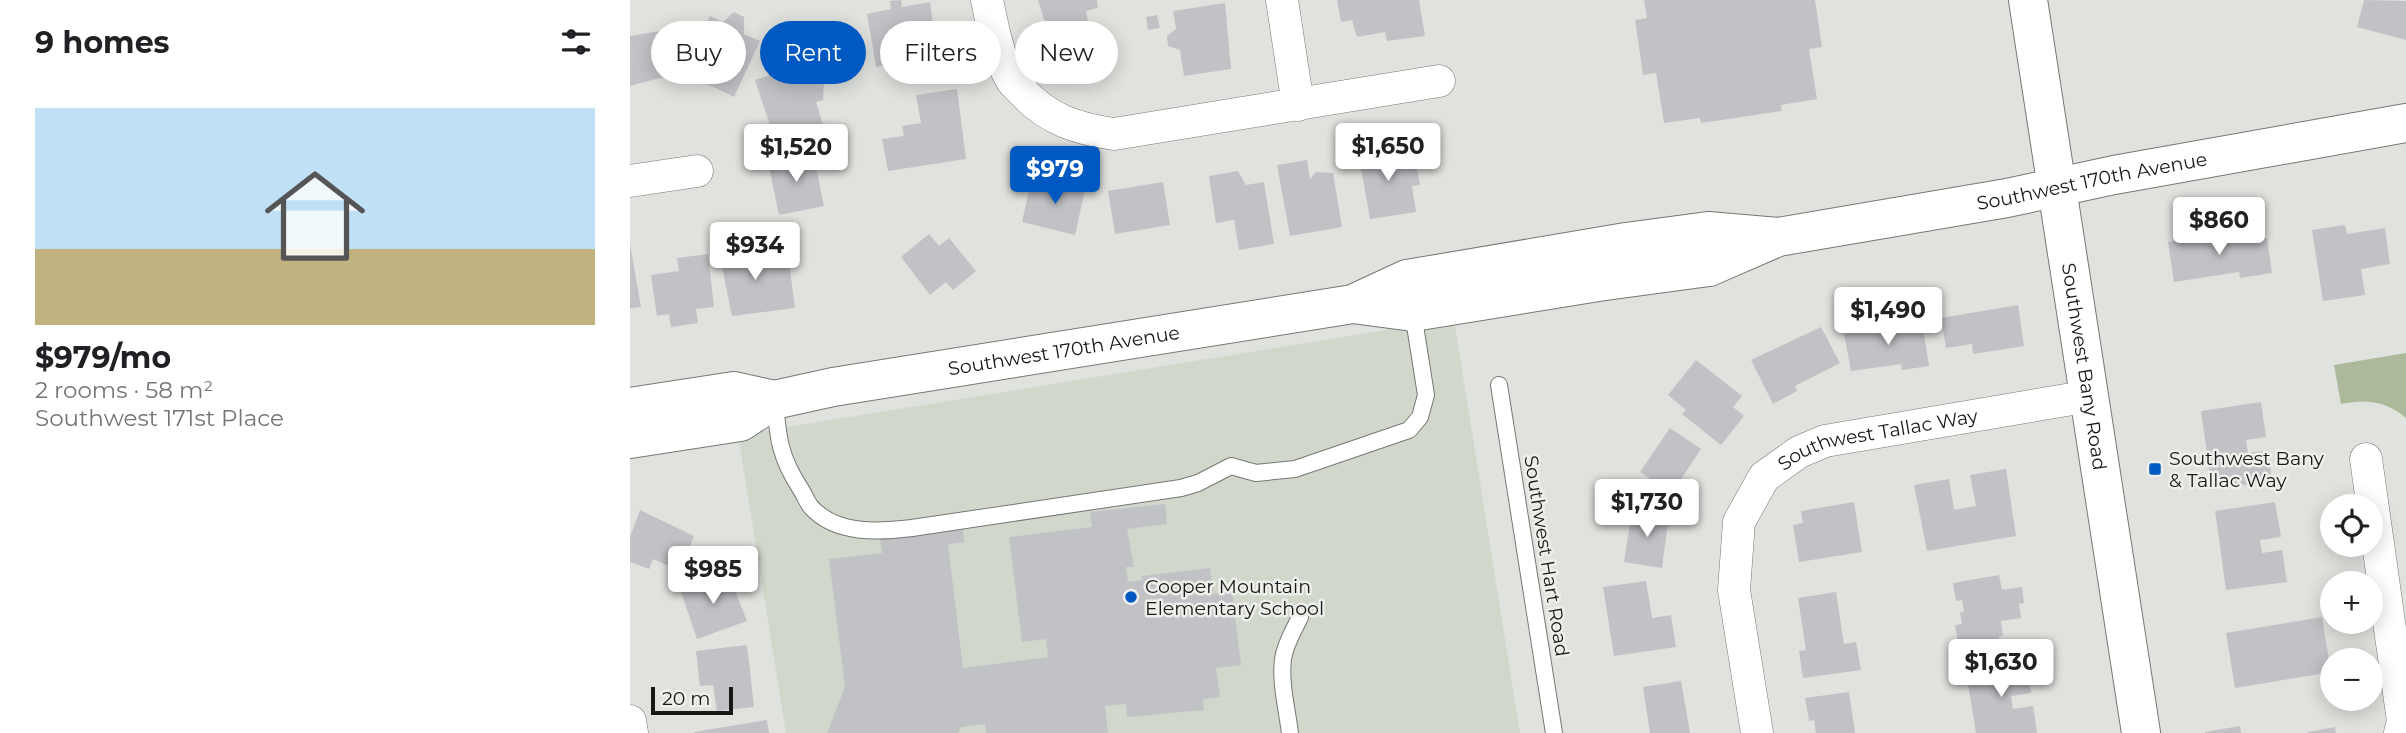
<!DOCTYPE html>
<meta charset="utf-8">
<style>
:root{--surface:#fff;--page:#f6f6f6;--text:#202124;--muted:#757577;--accent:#0059c2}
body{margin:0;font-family:Montserrat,sans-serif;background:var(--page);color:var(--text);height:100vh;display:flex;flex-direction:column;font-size:26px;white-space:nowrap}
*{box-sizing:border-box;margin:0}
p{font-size:23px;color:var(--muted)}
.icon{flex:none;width:38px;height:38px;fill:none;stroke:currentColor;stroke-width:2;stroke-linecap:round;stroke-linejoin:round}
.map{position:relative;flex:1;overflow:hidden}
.sheet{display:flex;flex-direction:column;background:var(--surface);width:630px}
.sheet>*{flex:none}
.top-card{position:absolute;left:21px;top:21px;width:665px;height:63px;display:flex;gap:14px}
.tools{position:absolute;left:1690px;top:494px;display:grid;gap:14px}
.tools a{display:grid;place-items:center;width:63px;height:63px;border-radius:50%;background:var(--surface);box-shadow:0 4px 18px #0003;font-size:35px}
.scale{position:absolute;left:21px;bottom:18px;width:82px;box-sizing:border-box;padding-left:7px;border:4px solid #181817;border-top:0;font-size:19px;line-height:24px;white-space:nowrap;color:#181817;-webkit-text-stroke:5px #edefeb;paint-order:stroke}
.price{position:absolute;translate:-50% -60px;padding:0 16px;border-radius:7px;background:#fff;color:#222;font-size:23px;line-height:46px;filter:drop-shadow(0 2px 4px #0008)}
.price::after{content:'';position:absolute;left:50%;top:42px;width:21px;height:16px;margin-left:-10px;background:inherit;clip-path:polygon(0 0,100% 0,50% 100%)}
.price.current{background:var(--accent);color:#fff}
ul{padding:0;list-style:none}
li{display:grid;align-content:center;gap:14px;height:371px;padding:0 35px}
li span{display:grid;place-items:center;height:217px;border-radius:0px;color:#555}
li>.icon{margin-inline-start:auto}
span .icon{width:126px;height:126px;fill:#fffc;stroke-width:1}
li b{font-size:30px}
h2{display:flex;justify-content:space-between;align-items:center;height:84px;padding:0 35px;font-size:30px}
.pill{padding:0 24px;border-radius:32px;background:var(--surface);box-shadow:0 4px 18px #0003;font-size:24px;line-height:63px}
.pill.current{background:var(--accent);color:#fff}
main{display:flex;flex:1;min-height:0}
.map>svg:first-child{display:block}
.built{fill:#d2d7cc}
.green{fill:#acb99b}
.building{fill:#c0c2c6}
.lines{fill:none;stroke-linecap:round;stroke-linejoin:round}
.lane-casing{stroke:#767874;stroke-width:18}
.street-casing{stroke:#767874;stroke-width:33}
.secondary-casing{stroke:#767874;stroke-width:40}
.lane{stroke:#fff;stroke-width:16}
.street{stroke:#fff;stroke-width:32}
.secondary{stroke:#fff;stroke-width:38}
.poi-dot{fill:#0059c2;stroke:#edefeb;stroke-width:2.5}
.labels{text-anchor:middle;stroke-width:5;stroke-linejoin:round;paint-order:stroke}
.street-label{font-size:19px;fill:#181817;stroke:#edefeb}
.poi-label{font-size:19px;fill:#181817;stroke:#edefeb;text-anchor:start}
</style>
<main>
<section class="sheet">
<h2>9 homes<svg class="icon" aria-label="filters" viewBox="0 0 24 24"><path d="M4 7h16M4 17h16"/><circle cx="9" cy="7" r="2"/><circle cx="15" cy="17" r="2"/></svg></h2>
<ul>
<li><span style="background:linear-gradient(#bfe0f5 65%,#c2b280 0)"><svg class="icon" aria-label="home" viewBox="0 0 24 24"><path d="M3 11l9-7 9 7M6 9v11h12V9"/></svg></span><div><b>$979/mo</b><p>2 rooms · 58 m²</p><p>Southwest 171st Place</p></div></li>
</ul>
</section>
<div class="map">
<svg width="1776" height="733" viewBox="0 0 1776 733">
<rect width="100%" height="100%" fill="#e0e2de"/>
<polygon class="built" points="824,319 890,733 156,733 108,435"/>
<path class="green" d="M 1776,353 L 1776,418 C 1756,401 1736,399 1711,404 L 1704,365 Z"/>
<g class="building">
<polygon points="271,0 272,7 300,2 307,56 246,67 237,14 261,9 260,1"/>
<polygon points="408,0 467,0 468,8 456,11 460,33 420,39"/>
<polygon points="707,0 789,0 795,36 757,41 755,32 727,37 722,20 711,22"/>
<polygon points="1014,0 1185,0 1192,47 1179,49 1187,99 1151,105 1152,111 1071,123 1070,118 1034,123 1026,73 1013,75 1005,20 1017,18"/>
<polygon points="1734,0 1776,1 1776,40 1727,27"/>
<polygon points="595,3 601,69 554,76 550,50 538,46 537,36 546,29 543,11"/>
<polygon points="104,12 114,17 114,34 130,41 104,97 77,84 82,74 71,70 76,58 62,51 80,16 93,22"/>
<polygon points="527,15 530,28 518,30 516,17"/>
<polygon points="30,31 37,76 0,86 0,36"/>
<polygon points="457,42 459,54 443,57 441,45"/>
<polygon points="173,64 178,80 194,81 193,100 186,102 194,128 146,144 125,80"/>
<polygon points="327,89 336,159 258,171 252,139 274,136 272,126 291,123 286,95"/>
<polygon points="757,146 760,161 786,163 790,185 782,186 786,212 740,219 728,151"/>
<polygon points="183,153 194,206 149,215 138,162"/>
<polygon points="677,160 680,179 686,172 703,173 712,227 660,236 647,165"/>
<polygon points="608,171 616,185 634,182 644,244 609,250 604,220 586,223 579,176"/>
<polygon points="427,179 456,185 445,235 392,222 401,181 426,187"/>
<polygon points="533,182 540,225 485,234 478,191"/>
<polygon points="1715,225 1717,234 1755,228 1760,264 1731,269 1735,295 1693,301 1682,230"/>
<polygon points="1607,232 1608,242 1637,238 1642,273 1610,278 1609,272 1544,282 1538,242"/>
<polygon points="299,234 309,246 319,238 346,271 323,290 316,282 300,295 271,257"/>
<polygon points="118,243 120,263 159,262 165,308 102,316 88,247"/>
<polygon points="0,244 11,307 0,308"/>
<polygon points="78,254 84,307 66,309 68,323 41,327 39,314 27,316 21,275 49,271 47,258"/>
<polygon points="1388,305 1394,346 1343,354 1342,344 1316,348 1311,318"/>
<polygon points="1292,320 1299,366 1272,370 1271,364 1221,371 1214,334"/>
<polygon points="1191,327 1210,363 1165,386 1167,391 1143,404 1121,360"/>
<polygon points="1066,360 1112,396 1103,407 1114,416 1091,445 1052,414 1056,410 1038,395"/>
<polygon points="1631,402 1636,437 1616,440 1618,453 1638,450 1642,481 1582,490 1571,411"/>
<polygon points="1040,428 1071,449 1042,493 1010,472"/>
<polygon points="1376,469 1386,536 1297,551 1284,485 1319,479 1324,510 1346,506 1340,475"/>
<polygon points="1224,502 1232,552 1169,562 1163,525 1173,523 1171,511"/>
<polygon points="1645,502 1651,537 1630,540 1632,553 1652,550 1657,582 1596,590 1585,511"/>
<polygon points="535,504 537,524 497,529 504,567 496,567 498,582 512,580 512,576 580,568 583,594 602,591 611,665 586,668 590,697 573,699 574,710 497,717 496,704 475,706 478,733 356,733 355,724 331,727 328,733 197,733 215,687 199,559 252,553 250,539 333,529 334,542 318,544 333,668 418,657 416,639 392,642 379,537 462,527 460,512"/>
<polygon points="1002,509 1039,515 1032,568 994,562"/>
<polygon points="10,510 64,536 50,571 23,559 19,569 0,562 0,537"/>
<polygon points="98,573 117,621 67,639 51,592"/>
<polygon points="1369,575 1372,590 1392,587 1394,603 1389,604 1391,618 1371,621 1373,636 1369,636 1371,649 1346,653 1345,648 1336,650 1334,642 1328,643 1325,625 1332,624 1330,612 1334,612 1332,600 1326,601 1323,583"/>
<polygon points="1016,581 1022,618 1041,615 1046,647 984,656 973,587"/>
<polygon points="1206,592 1214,644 1226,642 1231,670 1173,678 1169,651 1176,650 1168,598"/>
<polygon points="1692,617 1701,672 1605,688 1596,633"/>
<polygon points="117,645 124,707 87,711 83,685 70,686 66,651"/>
<polygon points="1397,662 1401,693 1381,696 1383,709 1403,706 1407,733 1346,733 1336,671"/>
<polygon points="1051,681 1060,733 1020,733 1013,687"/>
<polygon points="1219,692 1225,733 1186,733 1184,720 1179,721 1175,698"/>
<polygon points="137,720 139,733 64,733 64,732"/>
<polygon points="1610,726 1611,733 1575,733 1575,732"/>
<polygon points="1705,727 1706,733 1678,733 1678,732"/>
</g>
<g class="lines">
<g class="lane-casing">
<g id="lane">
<polyline points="869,385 924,733"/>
<path d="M 145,402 C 148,439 150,457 170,488 C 174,494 177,502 181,507 C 206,535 249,532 282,528 L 551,488 L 568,483 L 601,466 L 626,473 L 665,469 L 779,430 L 790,417 L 796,395 L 783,313"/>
<path d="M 660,733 C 657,709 650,683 653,659 C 655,644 664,630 670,617"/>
</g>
</g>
<g class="street-casing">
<g id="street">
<path d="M 357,0 C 362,24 368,57 381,79 C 383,83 388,87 392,91 C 417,119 447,129 484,134 L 809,81"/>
<polyline points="652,0 668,105"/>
<polyline points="0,181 67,171"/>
<polyline points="1736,459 1773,721 1770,733"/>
<polyline points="0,721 2,733"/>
<path id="s1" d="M 1127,733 L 1104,590 L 1109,522 L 1134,477 L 1169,452 L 1195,441 L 1460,396"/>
</g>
</g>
<g class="secondary-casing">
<g id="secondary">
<path id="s2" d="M 1398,0 L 1511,733"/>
<path id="s3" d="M 723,304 L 783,312 L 968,282 L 1079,267 L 1148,237 L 1377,198 L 1484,175 L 1776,123"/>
<polyline points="0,407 104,391 144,400"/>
<path id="s4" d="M 0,439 L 110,422 L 144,400 L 203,387 L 723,304 L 777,279 L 996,242 L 1078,231 L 1148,237"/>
</g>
</g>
<use href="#lane" class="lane"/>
<use href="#street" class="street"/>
<use href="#secondary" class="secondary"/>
</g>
<g class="poi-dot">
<rect x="1518" y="462" width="14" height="14" rx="3.5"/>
<circle cx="501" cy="597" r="7"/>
</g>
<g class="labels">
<g class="street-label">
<text dy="7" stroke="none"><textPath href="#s3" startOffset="754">Southwest 170th Avenue</textPath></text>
<text dy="7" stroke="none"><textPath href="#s4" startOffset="446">Southwest 170th Avenue</textPath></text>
<text dy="7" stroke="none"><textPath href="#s2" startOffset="371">Southwest Bany Road</textPath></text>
<text dy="7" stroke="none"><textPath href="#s1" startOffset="387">Southwest Tallac Way</textPath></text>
<text transform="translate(917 556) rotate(81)" y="7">Southwest Hart Road</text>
</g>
<g class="poi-label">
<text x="1539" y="465">Southwest Bany<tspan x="1539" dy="22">&amp; Tallac Way</tspan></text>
<text x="515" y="593">Cooper Mountain<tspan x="515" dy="22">Elementary School</tspan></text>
</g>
</g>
</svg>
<div class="tools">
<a><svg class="icon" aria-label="locate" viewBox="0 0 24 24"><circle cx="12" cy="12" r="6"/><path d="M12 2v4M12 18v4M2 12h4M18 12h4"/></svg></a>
<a>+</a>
<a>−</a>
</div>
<div class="scale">20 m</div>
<b class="price" style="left:758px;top:183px">$1,650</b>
<b class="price" style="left:166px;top:184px">$1,520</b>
<b class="price current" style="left:425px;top:206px">$979</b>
<b class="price" style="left:1589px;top:257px">$860</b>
<b class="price" style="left:125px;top:282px">$934</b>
<b class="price" style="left:1258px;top:347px">$1,490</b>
<b class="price" style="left:1017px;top:539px">$1,730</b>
<b class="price" style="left:83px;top:606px">$985</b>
<b class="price" style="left:1371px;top:699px">$1,630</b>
<div class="top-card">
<a class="pill">Buy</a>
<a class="pill current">Rent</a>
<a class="pill">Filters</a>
<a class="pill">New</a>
</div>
</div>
</main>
